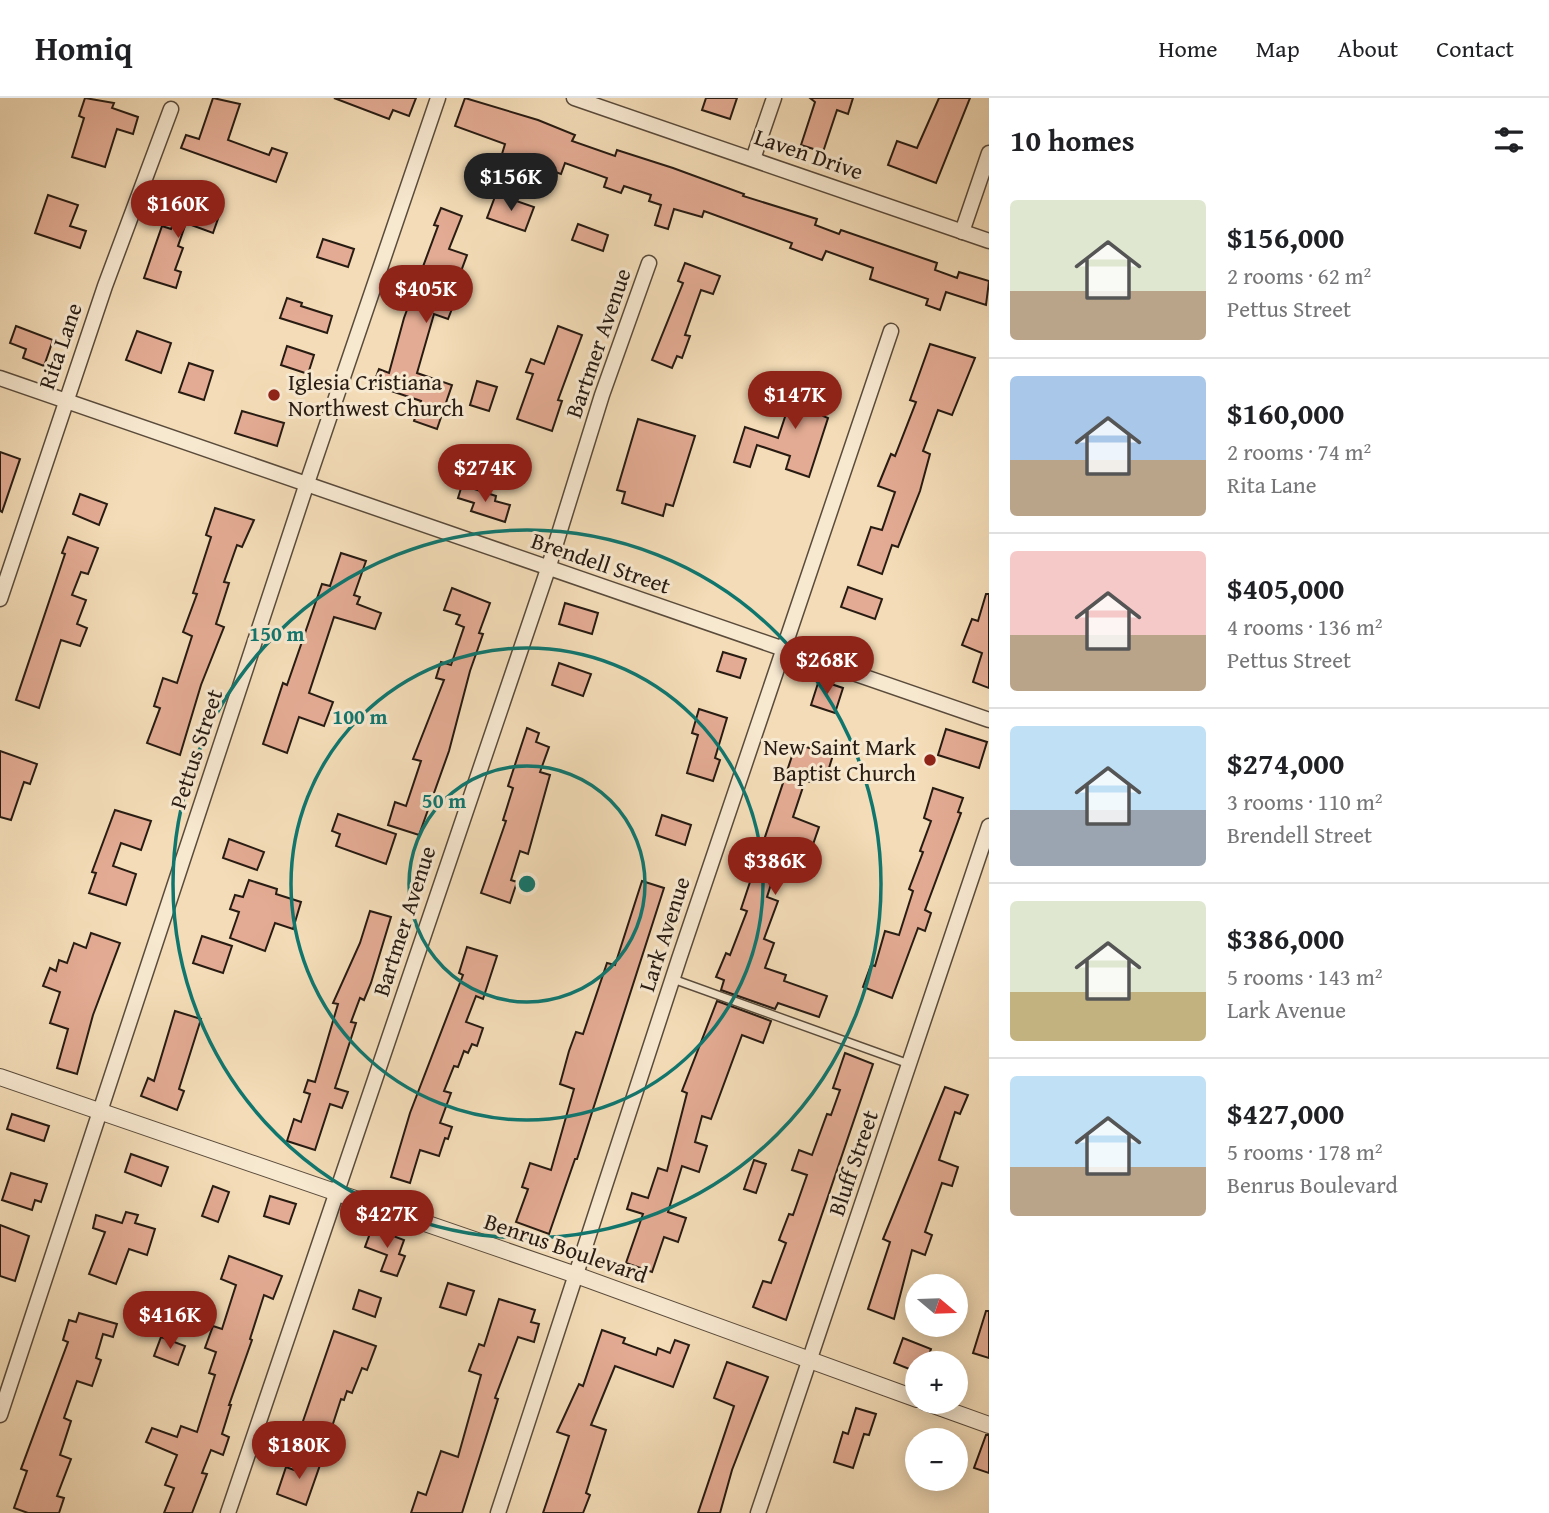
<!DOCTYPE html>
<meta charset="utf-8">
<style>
:root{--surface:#fff;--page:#f2f2f2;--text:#202124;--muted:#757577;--line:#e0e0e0;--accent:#8f2418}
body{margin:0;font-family:"Gentium Book Plus",serif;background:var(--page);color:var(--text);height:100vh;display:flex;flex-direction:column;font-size:26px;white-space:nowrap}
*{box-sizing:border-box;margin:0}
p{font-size:23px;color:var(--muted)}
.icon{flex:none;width:38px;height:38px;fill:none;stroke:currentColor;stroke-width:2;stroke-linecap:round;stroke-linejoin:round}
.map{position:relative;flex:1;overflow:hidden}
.side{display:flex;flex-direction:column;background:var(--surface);width:560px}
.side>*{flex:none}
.needle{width:46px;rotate:109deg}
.tools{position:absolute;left:905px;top:1176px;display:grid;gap:14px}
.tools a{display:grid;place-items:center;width:63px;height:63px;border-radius:50%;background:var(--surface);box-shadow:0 4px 18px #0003;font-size:35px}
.price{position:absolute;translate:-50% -60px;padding:0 16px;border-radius:24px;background:var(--accent);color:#fff;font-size:23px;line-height:46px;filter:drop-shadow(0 2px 4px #0008)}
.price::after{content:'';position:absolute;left:50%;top:42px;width:21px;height:16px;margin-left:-10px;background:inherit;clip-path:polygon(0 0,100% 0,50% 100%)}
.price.current{background:#222;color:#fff}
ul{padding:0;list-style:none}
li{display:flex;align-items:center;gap:21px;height:175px;padding:0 21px}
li+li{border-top:2px solid var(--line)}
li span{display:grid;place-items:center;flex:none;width:196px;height:140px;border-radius:7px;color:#555}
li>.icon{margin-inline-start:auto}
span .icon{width:84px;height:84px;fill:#fffc;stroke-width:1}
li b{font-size:30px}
h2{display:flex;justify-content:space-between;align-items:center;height:84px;padding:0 21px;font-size:30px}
header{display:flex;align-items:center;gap:42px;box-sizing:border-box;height:98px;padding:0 35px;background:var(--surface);border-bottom:2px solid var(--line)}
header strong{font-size:33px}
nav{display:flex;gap:38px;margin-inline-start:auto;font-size:24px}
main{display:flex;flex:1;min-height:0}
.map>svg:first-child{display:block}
.building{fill:#e3ab93;stroke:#271b12;stroke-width:2}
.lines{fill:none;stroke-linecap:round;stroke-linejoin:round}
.service-casing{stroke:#5a4b3b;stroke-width:10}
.minor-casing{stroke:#5a4b3b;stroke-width:17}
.tertiary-casing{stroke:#5a4b3b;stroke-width:18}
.service{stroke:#f7e8d0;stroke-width:7}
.minor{stroke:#f7e8d0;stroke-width:14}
.tertiary{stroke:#f7e8d0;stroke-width:16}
.ring{fill:none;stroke:#0f766e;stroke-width:3.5}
.poi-dot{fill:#8f2418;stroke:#f7e8d0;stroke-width:2.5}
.labels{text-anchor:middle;stroke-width:6;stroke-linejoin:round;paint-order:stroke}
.street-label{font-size:23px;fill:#271b12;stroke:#f7e8d0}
.poi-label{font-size:23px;fill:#271b12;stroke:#f7e8d0;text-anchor:start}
.centre{fill:#0f766e;stroke:#f7e8d0;stroke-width:3.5}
.ring-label{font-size:21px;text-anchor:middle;font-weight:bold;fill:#0f766e;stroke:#f7e8d0;stroke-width:6;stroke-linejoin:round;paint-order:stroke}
</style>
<header>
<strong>Homiq</strong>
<nav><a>Home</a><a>Map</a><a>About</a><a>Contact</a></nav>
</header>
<main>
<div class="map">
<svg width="989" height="1415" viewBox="0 0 989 1415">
<rect width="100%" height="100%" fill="#f3dcb7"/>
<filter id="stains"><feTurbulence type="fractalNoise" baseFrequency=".00286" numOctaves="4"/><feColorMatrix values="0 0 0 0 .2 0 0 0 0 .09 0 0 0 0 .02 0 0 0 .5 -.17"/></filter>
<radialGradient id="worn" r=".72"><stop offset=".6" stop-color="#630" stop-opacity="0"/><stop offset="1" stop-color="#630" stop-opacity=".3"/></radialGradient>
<g class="building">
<polygon points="85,0 114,5 112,10 138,19 133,36 117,31 105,69 72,59 84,20 79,18"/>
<polygon points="213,0 240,6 228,42 269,57 272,50 287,55 276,84 181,50 186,37 199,41"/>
<polygon points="334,0 416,0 409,18 393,12 389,21"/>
<polygon points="465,0 538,22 575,37 572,43 615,58 617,52 673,70 744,96 743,98 817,121 815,127 839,136 841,132 937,165 935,172 957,180 959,174 989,183 986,207 946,194 940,212 926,207 928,201 870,181 873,170 826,153 822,162 790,150 792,145 704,113 702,119 674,111 668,131 655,127 661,107 649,103 651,97 624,88 621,95 604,89 607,80 565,65 561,76 502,56 505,46 455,28"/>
<polygon points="706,0 737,0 730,21 702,12"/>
<polygon points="810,0 853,0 848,16 837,12 823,54 801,47 815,4"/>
<polygon points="939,0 970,0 936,85 888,67 897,43 917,50"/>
<polygon points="496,96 534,109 525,133 487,120"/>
<polygon points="48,97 78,107 70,128 86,133 80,150 35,135"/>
<polygon points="183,98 221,112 213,135 186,125 178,148 183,150 175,172 181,174 176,190 144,180 162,128 171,131"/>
<polygon points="441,110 462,118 449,151 467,157 460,176 454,174 445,199 455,203 448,221 434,216 417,275 452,287 437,331 414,323 421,303 373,287 379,271 389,275 404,220 438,128 434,127"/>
<polygon points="578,126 608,137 603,153 572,142"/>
<polygon points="323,141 354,151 348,169 317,159"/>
<polygon points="685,165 720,178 713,196 701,192 685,237 690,238 682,260 677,258 672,270 652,262 683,185 678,183"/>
<polygon points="287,200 302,205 301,208 332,218 327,235 280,220"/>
<polygon points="16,228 53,242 44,268 23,260 26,251 10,245"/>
<polygon points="558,228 582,237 558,302 562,303 552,333 517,321 533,276 526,274 531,261 544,266"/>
<polygon points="137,233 171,245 161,275 126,262"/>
<polygon points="930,246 975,260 952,317 938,312 923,353 930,356 920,393 898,449 892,447 882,476 858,467 871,429 882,432 895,394 878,388 891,356 895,358 916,304 910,302"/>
<polygon points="287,248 314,257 308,276 281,267"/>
<polygon points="189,265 213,273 204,302 179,294"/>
<polygon points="814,275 836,283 823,318 828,320 809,379 786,371 790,358 757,347 750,369 734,364 745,329 778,340 789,307 801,311"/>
<polygon points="477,283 497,289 489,313 470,307"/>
<polygon points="242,313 284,325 277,348 235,335"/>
<polygon points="638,321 695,338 673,408 666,406 663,418 622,405 625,394 617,392"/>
<polygon points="0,354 20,361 2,414 0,413"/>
<polygon points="462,387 496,398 495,403 510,407 505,424 471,413 474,405 458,400"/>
<polygon points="80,396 107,406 99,427 73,416"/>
<polygon points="215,410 254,422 242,449 237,447 224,484 229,485 216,526 224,529 201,587 180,657 147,645 160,610 154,608 163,580 177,585 192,538 183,534 197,496 193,495 211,439 206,437"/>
<polygon points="68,439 98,450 88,476 81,474 72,497 86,502 77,526 87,530 80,548 61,542 39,610 16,602 65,456 62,455"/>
<polygon points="341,455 366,463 354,497 360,499 357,506 381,515 375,531 334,519 309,595 333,604 324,628 299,619 287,655 263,646 283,585 287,587 322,486 330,488"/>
<polygon points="848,489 882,501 875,521 841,509"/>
<polygon points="452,490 490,505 479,535 483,536 470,573 449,653 419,737 388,727 395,704 406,708 421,663 413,661 444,582 436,580 441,564 451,567 464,529 456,526 460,517 444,512"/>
<polygon points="986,496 989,496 989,590 973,584 982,555 962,547 972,521 978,523"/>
<polygon points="565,505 598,515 592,536 559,526"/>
<polygon points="723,554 746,561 740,580 717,573"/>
<polygon points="559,565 591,576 583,598 552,587"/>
<polygon points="819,582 843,590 835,615 811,607"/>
<polygon points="699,611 727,620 715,660 720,662 713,683 687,675 698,637 692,635"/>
<polygon points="527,630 539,635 536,644 549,649 540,674 550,677 528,756 520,753 511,782 517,784 510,805 481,795 506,723 503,722 513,690 508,688"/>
<polygon points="946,631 987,644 979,670 938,657"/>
<polygon points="796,646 833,657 825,683 812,679 811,684 805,683 793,719 819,729 809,758 783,748 767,799 778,803 764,841 774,845 765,870 786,877 784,883 827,898 819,919 778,905 775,911 721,892 724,882 716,879 726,855 730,857 747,813 741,811"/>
<polygon points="0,653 37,666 30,686 24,684 11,722 0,719"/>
<polygon points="933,690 963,700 958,714 961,715 925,812 931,815 925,833 918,830 892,900 863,889 871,867 875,868 885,833 899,837 913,793 909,791 923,754 920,753 931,723 924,720"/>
<polygon points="115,712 151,723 141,752 121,745 113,768 136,776 126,807 89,795 96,775 92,774"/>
<polygon points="338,716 396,736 386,766 336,748 340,736 332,733"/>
<polygon points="662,717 691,727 685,747 656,737"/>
<polygon points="229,741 264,754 257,772 223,760"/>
<polygon points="249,782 277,791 276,796 301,804 293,831 275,825 265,853 230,840 239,814 230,811 235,797 243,799"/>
<polygon points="642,783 664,790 577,1061 575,1061 549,1136 516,1124 528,1091 522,1089 530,1065 551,1072 574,991 560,986 569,953 576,934 583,936 607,865 615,867"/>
<polygon points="370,813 391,819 371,885 364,902 360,900 351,924 356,925 335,990 348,994 342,1010 330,1006 315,1052 287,1043 294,1021 301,1024 310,996 304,994 308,982 315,984 338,906 333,905 360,845"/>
<polygon points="91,835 120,845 93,917 77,976 57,970 68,931 50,925 60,894 43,888 50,870 56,873 59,862 67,865 74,845 86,850"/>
<polygon points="202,838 232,848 223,875 193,865"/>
<polygon points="467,849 497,858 483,901 476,898 466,924 483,930 477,948 472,946 468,955 464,953 458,969 454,968 444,993 451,995 440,1025 452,1029 448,1041 445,1040 439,1058 420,1052 410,1085 391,1079 410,1015 463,877 459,875"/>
<polygon points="717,903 771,923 763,945 742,937 711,1021 702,1018 695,1044 707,1048 699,1074 682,1068 668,1114 686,1120 678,1144 664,1139 652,1174 626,1165 643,1116 627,1111 632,1095 648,1100 658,1070 667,1073 687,995 682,993"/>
<polygon points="175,913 201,921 179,991 184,993 177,1012 141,998 148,980 154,983"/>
<polygon points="845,955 873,966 786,1222 753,1209 763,1183 771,1185 786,1145 779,1142 789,1116 793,1117 807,1077 792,1072 799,1052 812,1057 827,1016 831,1017 840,992 833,990"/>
<polygon points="945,989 968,997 960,1016 955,1014 939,1062 958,1069 952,1088 942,1085 925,1134 932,1137 925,1157 912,1152 894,1221 868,1211 890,1144 883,1141"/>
<polygon points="12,1016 49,1028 44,1043 7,1031"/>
<polygon points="131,1056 168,1069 161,1088 125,1074"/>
<polygon points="754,1062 766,1066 756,1095 744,1091"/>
<polygon points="11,1075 47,1086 41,1104 35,1102 32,1112 2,1102"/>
<polygon points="213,1088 229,1094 218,1124 202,1118"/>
<polygon points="270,1098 296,1106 289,1126 264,1118"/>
<polygon points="126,1114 138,1117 135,1125 155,1131 147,1157 129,1151 116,1186 89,1176 105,1134 93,1130 96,1117 122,1125"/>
<polygon points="0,1127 29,1138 15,1183 0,1178"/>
<polygon points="372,1130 404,1142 399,1156 405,1158 397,1178 381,1173 387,1157 365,1149"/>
<polygon points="229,1158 282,1178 273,1201 264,1197 250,1241 252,1242 229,1307 231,1307 222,1336 229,1339 223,1357 211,1352 202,1375 207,1376 192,1415 164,1415 174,1390 165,1387 177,1357 146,1344 152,1330 177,1339 181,1328 197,1334 215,1277 209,1275 216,1254 205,1250 213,1228 222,1231 236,1187 221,1181"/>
<polygon points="448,1185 474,1193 466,1217 440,1209"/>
<polygon points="359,1192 381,1200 375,1219 353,1211"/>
<polygon points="499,1201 535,1212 531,1224 539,1226 534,1244 518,1239 495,1300 498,1301 462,1415 411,1415 418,1394 426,1397 441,1353 458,1359 481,1277 469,1273 479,1246 484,1248"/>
<polygon points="986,1213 989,1213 989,1260 973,1255"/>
<polygon points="79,1215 117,1226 113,1239 103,1236 96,1260 101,1262 92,1288 77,1283 64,1320 71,1323 60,1357 71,1361 57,1398 64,1400 59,1415 28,1415 14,1410 27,1373 21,1371 68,1244 63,1242 69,1222 76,1224"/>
<polygon points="602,1232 625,1240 623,1245 656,1257 658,1250 670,1255 675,1242 689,1247 673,1289 615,1268 591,1327 606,1332 586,1395 590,1397 583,1415 543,1415 569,1338 557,1334 579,1286 583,1288"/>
<polygon points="334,1233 376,1248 367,1272 362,1270 352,1295 347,1293 344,1302 341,1301 330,1335 302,1326"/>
<polygon points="161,1239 185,1248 178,1267 154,1258"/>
<polygon points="903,1240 931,1251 926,1265 917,1265 917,1274 894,1265"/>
<polygon points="727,1264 768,1279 732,1372 720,1415 698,1415 734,1308 714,1300"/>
<polygon points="856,1310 876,1316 869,1337 864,1336 853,1370 834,1364 843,1334 848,1336"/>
<polygon points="986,1337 989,1337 989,1375 974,1370"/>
<polygon points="298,1359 320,1367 306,1407 277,1396 286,1369 294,1372"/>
</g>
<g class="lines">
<g class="service-casing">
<polyline id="service" points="673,881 909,966"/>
</g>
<g class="minor-casing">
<g id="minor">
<polyline points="574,0 989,143"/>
<polyline points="753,61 774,0"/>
<polyline points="962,134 989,55"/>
<polyline points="0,280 989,622"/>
<polyline points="0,501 105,188 171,11"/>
<polyline points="0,1317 306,388 438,0"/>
<polyline points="228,1415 548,471 602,297 649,165"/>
<polyline points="498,1415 679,861 891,233"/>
<polyline points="758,1415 989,728"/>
</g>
</g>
<g class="tertiary-casing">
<g id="tertiary">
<polyline points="0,979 576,1177 917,1301"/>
<polyline points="925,1304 989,1327"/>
</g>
</g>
<use href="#service" class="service"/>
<use href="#minor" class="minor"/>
<use href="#tertiary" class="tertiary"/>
</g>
<g class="ring">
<circle cx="527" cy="786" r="118"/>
<circle cx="527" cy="786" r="236"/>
<circle cx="527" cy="786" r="354"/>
</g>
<g class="poi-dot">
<circle cx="274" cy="297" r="7"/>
<circle cx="930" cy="662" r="7"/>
</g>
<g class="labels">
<g class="street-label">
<text transform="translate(809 56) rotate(19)" y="8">Laven Drive</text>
<text transform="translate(598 245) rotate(-71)" y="8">Bartmer Avenue</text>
<text transform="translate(60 248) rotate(-71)" y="8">Rita Lane</text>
<text transform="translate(601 465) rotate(19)" y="8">Brendell Street</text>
<text transform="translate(196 651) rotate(-72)" y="8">Pettus Street</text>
<text transform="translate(404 823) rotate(-72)" y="8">Bartmer Avenue</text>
<text transform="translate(664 836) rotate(-72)" y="8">Lark Avenue</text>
<text transform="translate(853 1065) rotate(-71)" y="8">Bluff Street</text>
<text transform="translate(566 1150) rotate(19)" y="8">Benrus Boulevard</text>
</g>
<g class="poi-label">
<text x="288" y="292">Iglesia Cristiana<tspan x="288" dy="26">Northwest Church</tspan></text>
<text x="916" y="657" text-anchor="end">New Saint Mark<tspan x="916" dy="26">Baptist Church</tspan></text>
</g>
</g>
<circle cx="527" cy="786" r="10" class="centre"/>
<g class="ring-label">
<text x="277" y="543">150 m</text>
<text x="360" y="626">100 m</text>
<text x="444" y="710">50 m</text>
</g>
<rect width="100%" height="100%" filter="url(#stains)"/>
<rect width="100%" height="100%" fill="url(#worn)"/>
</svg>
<div class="tools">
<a><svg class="needle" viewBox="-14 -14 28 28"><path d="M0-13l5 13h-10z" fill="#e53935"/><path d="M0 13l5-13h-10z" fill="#757577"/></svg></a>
<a>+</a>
<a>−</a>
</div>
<b class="price current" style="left:511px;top:115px">$156K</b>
<b class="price" style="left:178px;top:142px">$160K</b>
<b class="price" style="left:426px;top:227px">$405K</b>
<b class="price" style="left:795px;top:333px">$147K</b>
<b class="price" style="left:485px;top:406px">$274K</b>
<b class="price" style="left:827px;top:598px">$268K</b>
<b class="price" style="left:775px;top:799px">$386K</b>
<b class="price" style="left:387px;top:1152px">$427K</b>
<b class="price" style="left:170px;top:1253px">$416K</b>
<b class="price" style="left:299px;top:1383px">$180K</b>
</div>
<section class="side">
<h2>10 homes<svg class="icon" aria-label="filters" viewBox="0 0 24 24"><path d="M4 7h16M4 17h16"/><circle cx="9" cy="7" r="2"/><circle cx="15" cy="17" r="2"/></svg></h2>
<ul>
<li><span style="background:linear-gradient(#dfe7d0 65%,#b9a48a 0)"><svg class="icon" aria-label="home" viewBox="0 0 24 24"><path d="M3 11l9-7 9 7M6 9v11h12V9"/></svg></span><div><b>$156,000</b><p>2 rooms · 62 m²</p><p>Pettus Street</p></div></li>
<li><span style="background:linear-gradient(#a9c7e8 60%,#b9a48a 0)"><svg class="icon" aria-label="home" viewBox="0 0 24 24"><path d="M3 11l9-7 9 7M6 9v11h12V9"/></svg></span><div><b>$160,000</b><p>2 rooms · 74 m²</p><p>Rita Lane</p></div></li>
<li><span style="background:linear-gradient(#f6c9c9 60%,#b9a48a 0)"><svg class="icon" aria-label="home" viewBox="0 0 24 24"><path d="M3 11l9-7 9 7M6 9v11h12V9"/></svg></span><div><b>$405,000</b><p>4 rooms · 136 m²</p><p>Pettus Street</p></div></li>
<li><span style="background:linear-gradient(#bfe0f5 60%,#9aa5b1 0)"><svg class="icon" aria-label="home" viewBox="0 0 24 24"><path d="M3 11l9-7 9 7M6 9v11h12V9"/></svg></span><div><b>$274,000</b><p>3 rooms · 110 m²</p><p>Brendell Street</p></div></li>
<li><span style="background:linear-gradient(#dfe7d0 65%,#c2b280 0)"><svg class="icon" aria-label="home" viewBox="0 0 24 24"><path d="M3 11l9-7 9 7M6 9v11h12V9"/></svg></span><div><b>$386,000</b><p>5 rooms · 143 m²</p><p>Lark Avenue</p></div></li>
<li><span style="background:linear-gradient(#bfe0f5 65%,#b9a48a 0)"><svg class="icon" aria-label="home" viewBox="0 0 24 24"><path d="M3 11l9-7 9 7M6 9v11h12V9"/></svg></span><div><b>$427,000</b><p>5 rooms · 178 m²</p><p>Benrus Boulevard</p></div></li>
</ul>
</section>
</main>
